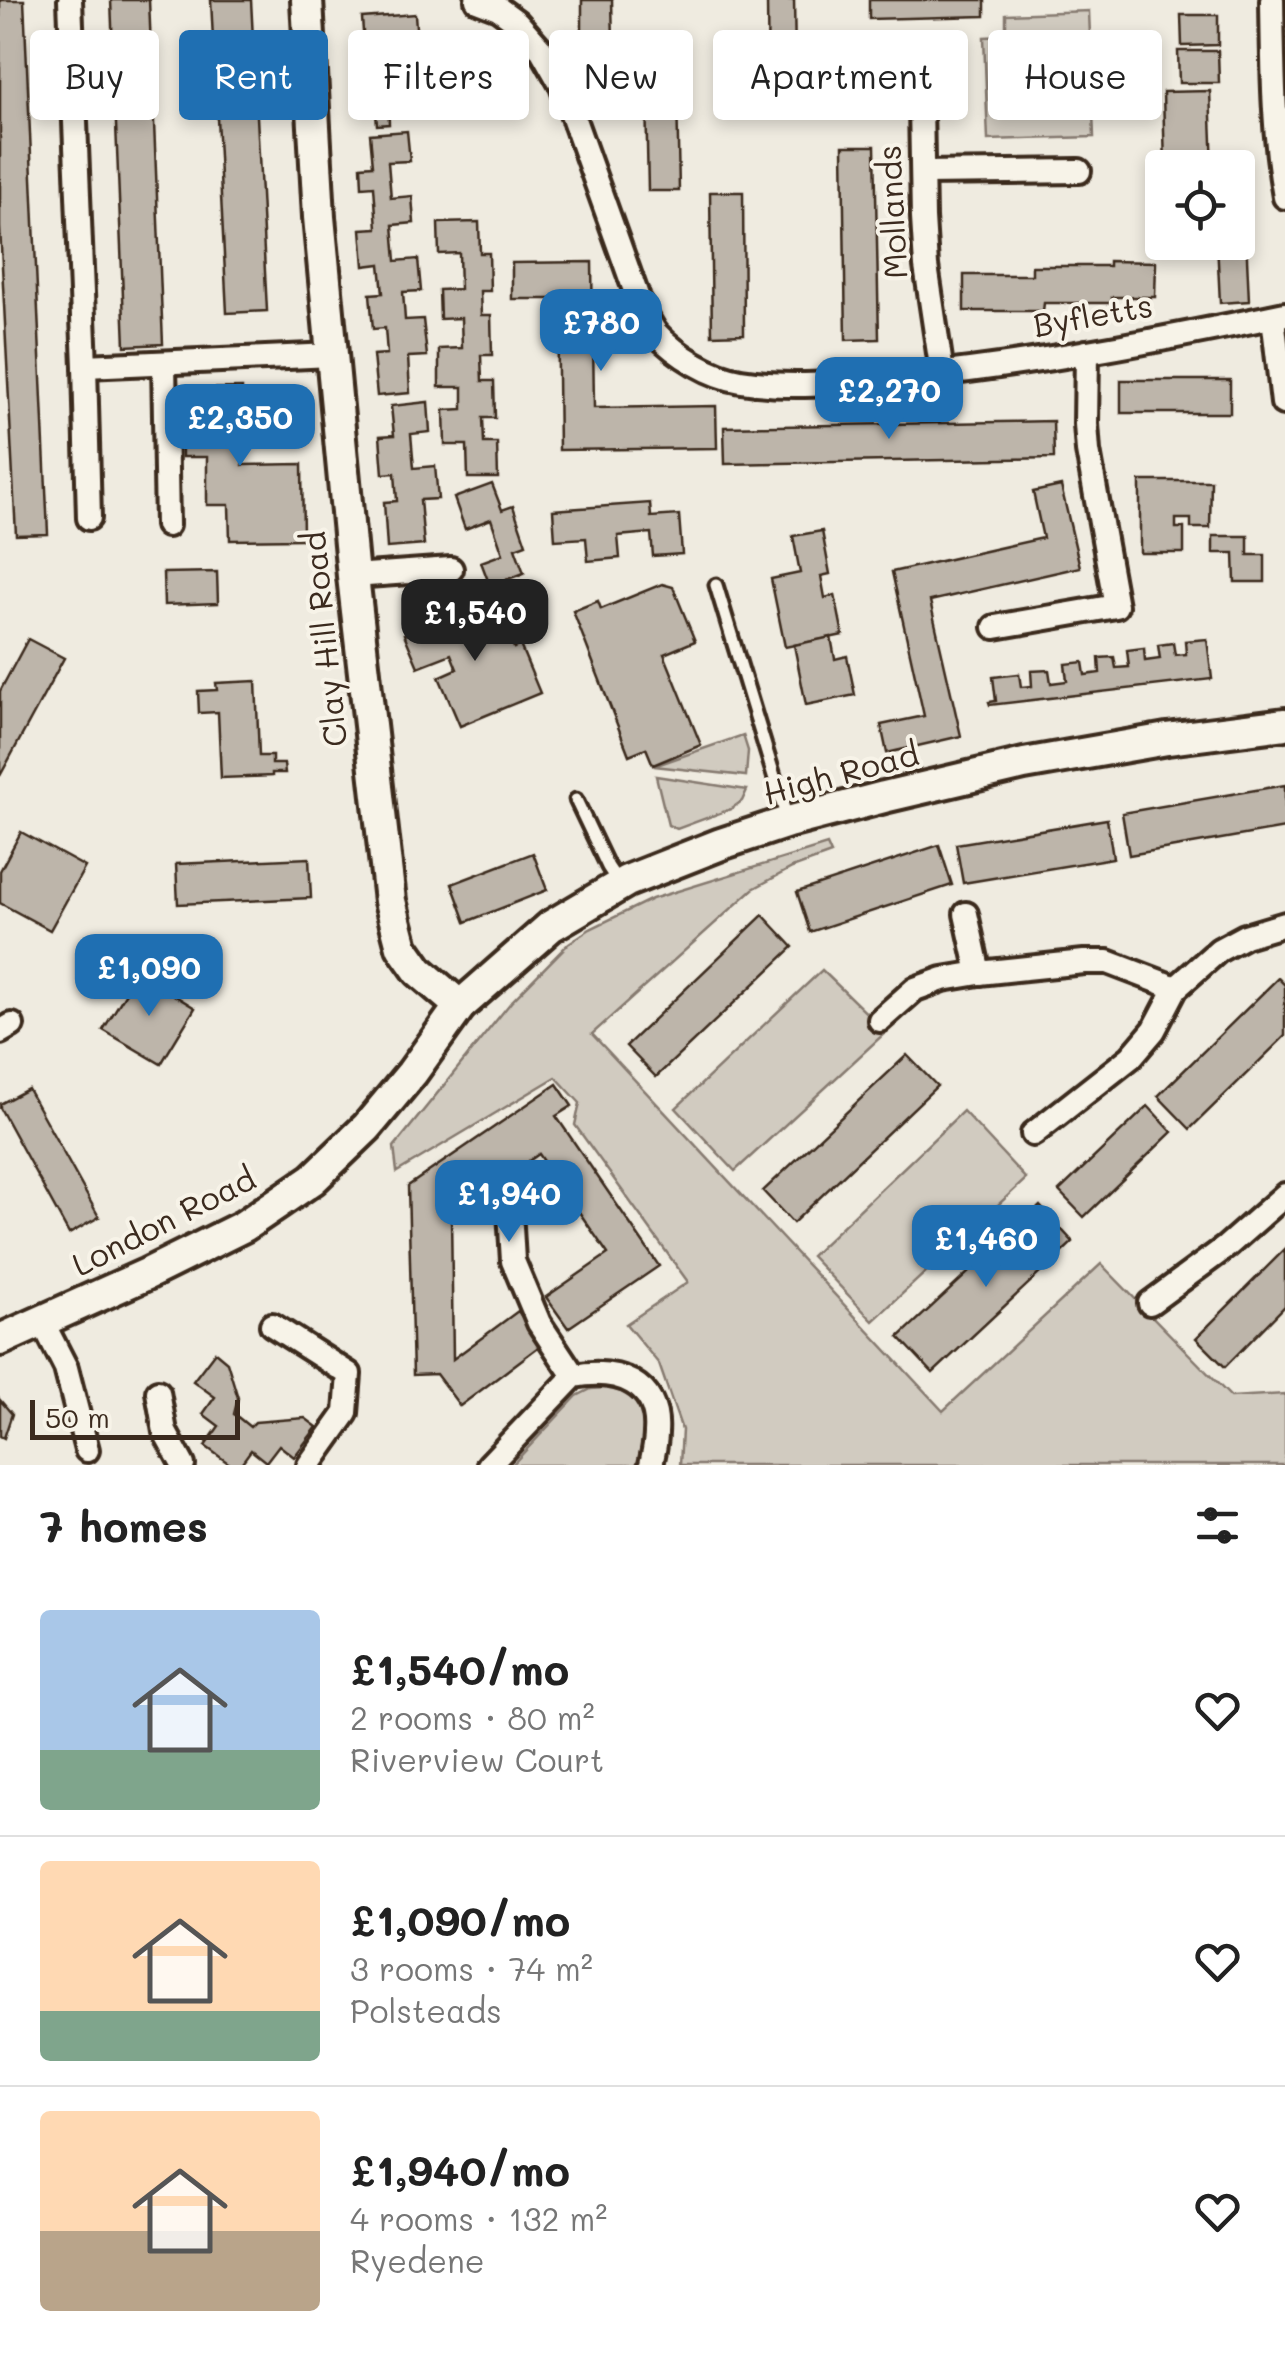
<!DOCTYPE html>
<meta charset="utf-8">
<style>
:root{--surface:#fff;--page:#f6f6f6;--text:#222;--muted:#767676;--line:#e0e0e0;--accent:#1f6fb2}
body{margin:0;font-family:Mali,sans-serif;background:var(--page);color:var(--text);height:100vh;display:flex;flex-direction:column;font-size:38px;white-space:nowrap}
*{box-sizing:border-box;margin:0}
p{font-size:32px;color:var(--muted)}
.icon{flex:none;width:55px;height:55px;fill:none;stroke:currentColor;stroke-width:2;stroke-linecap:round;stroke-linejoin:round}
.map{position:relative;height:1465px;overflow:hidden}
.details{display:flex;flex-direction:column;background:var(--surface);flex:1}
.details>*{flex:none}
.banner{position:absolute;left:30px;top:30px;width:1225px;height:90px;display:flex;gap:20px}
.controls{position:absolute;left:1145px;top:150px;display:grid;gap:20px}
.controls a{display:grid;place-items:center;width:110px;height:110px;border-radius:10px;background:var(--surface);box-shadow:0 5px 15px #0003;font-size:50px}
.scale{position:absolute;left:30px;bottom:25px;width:210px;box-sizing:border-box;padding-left:10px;border:5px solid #3b2a1e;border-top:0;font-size:28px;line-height:35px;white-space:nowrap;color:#3b2a1e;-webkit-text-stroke:8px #f7f3e8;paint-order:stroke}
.price{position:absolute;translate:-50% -85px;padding:0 22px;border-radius:20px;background:var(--accent);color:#fff;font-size:32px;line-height:65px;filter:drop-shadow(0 2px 5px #0008)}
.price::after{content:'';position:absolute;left:50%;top:60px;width:30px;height:22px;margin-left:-15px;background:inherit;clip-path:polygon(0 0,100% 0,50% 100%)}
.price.active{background:#222;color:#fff}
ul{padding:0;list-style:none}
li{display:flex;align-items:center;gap:30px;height:250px;padding:0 40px}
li+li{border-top:2px solid var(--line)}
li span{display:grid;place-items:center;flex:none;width:280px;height:200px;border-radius:10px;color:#555}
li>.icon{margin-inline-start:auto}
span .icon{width:120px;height:120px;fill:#fffc;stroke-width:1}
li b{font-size:42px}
h2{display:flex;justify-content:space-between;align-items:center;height:120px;padding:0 40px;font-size:42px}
.chip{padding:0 35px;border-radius:10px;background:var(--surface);box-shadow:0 5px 15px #0003;font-size:35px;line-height:90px}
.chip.active{background:var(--accent);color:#fff}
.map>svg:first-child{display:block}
.green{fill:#d1cbc0;stroke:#867a6f;stroke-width:2.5}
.building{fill:#bdb5aa;stroke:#3b2a1e;stroke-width:2.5}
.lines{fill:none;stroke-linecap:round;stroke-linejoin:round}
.service-casing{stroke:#3b2a1e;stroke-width:19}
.minor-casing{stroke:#3b2a1e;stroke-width:30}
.secondary-casing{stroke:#3b2a1e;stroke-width:38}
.service{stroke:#f7f3e8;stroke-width:11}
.minor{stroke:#f7f3e8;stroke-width:22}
.secondary{stroke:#f7f3e8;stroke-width:30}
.labels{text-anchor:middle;stroke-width:8;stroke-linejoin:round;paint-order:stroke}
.street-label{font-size:32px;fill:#3b2a1e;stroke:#f7f3e8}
</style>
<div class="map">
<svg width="1285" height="1465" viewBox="0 0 1285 1465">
<rect width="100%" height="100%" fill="#efebe0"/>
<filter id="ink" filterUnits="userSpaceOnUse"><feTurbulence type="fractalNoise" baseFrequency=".01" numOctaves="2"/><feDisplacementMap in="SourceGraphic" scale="20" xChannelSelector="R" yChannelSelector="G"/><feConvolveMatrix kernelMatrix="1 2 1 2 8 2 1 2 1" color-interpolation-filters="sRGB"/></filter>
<g filter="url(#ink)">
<g class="green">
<polygon points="1089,11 1094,137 988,140 984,37 1006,36 1006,14"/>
<polygon points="743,735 748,751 746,776 654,766"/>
<polygon points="656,776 747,790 742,801 731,809 677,829 668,825"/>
<polygon points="827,845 831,854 792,868 753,889 592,1034 943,1411 1101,1264 1231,1397 1285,1394 1285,1465 680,1465 682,1430 659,1364 626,1324 688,1282 575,1125 580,1103 556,1077 397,1172 394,1147 512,1001 569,943 590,929 652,899"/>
<polygon points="822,970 886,1032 735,1171 676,1108"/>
<polygon points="963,1111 1026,1179 873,1321 811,1256"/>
<path d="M 605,1388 C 615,1390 626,1392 635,1399 C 654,1415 652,1449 635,1465 L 512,1465 L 577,1396 L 591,1389 Z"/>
</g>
<g class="building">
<polygon points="0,0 24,0 48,534 16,535 0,227"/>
<polygon points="111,0 149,0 163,344 125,346"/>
<polygon points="211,0 251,0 267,311 227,313"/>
<polygon points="582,0 612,0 613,43 582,44"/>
<polygon points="767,0 794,0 795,57 880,56 880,85 768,86"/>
<polygon points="869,0 985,0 985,16 869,19"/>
<polygon points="415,14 419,67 405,68 408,100 388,101 389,124 377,125 375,101 368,101 362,18"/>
<polygon points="1181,15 1218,15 1218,45 1182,46"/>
<polygon points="676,46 679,191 648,191 645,47"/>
<polygon points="509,48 510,60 517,60 521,109 494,111 493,92 478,93 476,73 492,72 490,50"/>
<polygon points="1178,51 1218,51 1219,83 1179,83"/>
<polygon points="1210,91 1213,168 1165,168 1163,92"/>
<polygon points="407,131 410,161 388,162 391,198 412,196 414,223 393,225 396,261 418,259 421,291 403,292 405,320 423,319 427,356 408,357 410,393 377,396 373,355 387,354 385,328 373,329 370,294 383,293 380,264 364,266 361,229 377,228 374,186 362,187 361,166 373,165 370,134"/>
<polygon points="843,146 875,146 879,339 846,340"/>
<polygon points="710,192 743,192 744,334 712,335"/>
<polygon points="1238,193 1244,193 1249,301 1220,303 1217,242 1238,242"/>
<polygon points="479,222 480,253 489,253 490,291 480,291 481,315 491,315 492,355 481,355 482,381 494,381 495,418 483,418 484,443 497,443 498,478 468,478 467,445 445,445 444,410 463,409 463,387 439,387 439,349 462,348 461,318 440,319 439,290 460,289 459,253 439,254 438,223"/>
<polygon points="1109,261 1156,262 1155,297 1112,297 1112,303 1044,303 1043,311 964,311 964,275 1032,275 1032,266 1109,266"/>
<polygon points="592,262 594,408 716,406 717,448 559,450 557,299 512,299 512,263"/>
<rect x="1121" y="380" width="109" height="33"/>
<polygon points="242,388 243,465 302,464 303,539 230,540 229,505 207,505 207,457 182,457 181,389"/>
<polygon points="428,402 430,432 411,434 414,468 435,466 438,499 420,500 424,545 387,548 384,502 397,501 395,473 383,474 380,436 394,435 391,406"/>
<polygon points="1053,421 1054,458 725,464 724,427"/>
<polygon points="1140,481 1211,481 1210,528 1191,528 1191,519 1176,519 1176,528 1184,528 1184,553 1140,553"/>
<polygon points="492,484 502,510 513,506 526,544 515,548 524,573 490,586 481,562 503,554 491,519 465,529 454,498"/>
<polygon points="1061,486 1080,567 930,601 961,736 887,753 881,725 924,716 892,572 1043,538 1033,492"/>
<polygon points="650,503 651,517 679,515 682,554 653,556 651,533 618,536 620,558 588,561 586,538 555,540 553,510"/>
<polygon points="822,531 830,574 821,576 825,598 835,595 843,635 785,647 771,579 800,573 793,536"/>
<polygon points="1213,536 1248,536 1248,555 1265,555 1265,582 1235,582 1234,553 1213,553"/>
<polygon points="217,572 218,603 164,605 163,573"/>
<polygon points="662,584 673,587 695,641 664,654 701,745 653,765 646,748 629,755 573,611 598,601 601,609"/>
<polygon points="461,610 465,620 488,611 496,631 507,630 514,648 520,645 540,693 460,726 439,677 457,669 451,654 418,667 404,634"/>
<polygon points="831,637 835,659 847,656 855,695 806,705 794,645"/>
<polygon points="28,639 64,658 0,776 0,691"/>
<polygon points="1207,639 1212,679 990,705 989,702 996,701 993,677 1019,674 1021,687 1032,686 1031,671 1049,670 1051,683 1067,681 1065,664 1083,662 1085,675 1100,673 1099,658 1114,657 1116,668 1129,667 1127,650 1144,648 1145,661 1160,659 1158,645 1173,643 1175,655 1186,654 1185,641"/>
<polygon points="256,681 259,756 272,756 272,764 284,764 285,773 272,773 272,776 221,778 218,712 199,713 198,691 217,690 216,683"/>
<polygon points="1285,785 1285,828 1129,855 1122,813"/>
<polygon points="1107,819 1113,858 963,883 956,844"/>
<polygon points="21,832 85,867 50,930 0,903 0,871"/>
<polygon points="939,845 952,885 810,932 797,892"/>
<polygon points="533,853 547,890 466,922 452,884"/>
<polygon points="309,858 311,898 178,904 176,864"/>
<polygon points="763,915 793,947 656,1077 626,1046"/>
<polygon points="138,973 195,1008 161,1064 103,1030"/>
<polygon points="1278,978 1285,985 1285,1036 1190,1129 1158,1096"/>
<polygon points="907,1055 937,1086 793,1223 763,1191"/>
<polygon points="557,1084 572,1106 556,1116 659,1266 568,1328 546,1297 608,1254 539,1154 451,1214 453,1359 518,1311 541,1345 460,1406 436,1374 413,1375 408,1186"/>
<polygon points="28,1089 99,1217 69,1234 0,1108 0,1104"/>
<polygon points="1148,1106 1172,1132 1084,1217 1059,1191"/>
<polygon points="1040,1206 1073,1242 933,1373 899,1337"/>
<polygon points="1285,1249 1285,1306 1225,1367 1196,1338"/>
<polygon points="215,1352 227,1362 238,1398 234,1414 250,1427 255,1422 305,1418 317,1427 294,1457 279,1445 266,1462 251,1450 240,1465 231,1465 205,1446 219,1426 203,1414 215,1397 193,1381"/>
<polygon points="0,1400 12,1414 4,1438 0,1436"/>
</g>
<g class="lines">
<g class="service-casing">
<g id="service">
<polyline points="716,585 788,822"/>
<polyline points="576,800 608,867 618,882"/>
</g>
</g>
<g class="minor-casing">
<g id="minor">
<polyline points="70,0 85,366 89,518"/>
<path d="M 477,0 L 498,8 L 517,22 L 541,49 L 562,86 L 641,307 C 646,315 650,325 656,333 C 677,356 711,376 741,381 C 796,390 854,382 909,377 C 1035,364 1161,340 1285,314"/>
<path d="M 1272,0 C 1273,66 1273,132 1285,197"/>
<polyline points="920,47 923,218 926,266 942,373"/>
<polyline points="923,173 1079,171"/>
<polyline points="1273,317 1283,403"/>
<polyline points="164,363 167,525"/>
<polyline points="85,366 332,355"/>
<polyline points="353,576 451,569"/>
<polyline points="995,627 1116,606 1088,451 1086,424 1087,352"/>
<polyline points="966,914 979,973"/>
<polyline points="880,1020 915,989 943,979 979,973 1084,962 1108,962 1176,988"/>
<polyline points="0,1032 12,1025"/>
<polyline points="1033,1134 1131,1057 1154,1030 1176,988 1219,950 1245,936 1285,924"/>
<polyline points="509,1194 513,1261 539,1323 574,1376"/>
<polyline points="1150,1303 1226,1247 1285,1195"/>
<polyline points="43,1323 66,1368 87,1450"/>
<polyline points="272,1325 349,1374 346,1413 309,1465"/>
<polyline points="158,1392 165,1432 183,1465"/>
<path d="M 489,1465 L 574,1376 C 616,1368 660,1382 656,1433 C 656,1444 653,1455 651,1465"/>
</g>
</g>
<g class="secondary-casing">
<g id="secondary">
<polyline points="307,0 319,217 353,576 390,901 402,947 419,971 460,1006"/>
<polyline points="0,1340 147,1274 244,1226 313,1179 367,1127 412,1073 460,1006 551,926 627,881 721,844 788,822 884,797 1024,764 1167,739 1285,724"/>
</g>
</g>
<use href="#service" class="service"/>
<use href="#minor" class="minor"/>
<use href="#secondary" class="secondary"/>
</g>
</g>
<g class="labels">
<g class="street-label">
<text transform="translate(893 212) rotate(-93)" y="11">Mollands</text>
<text transform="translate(1093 316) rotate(-10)" y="11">Byfletts</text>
<text transform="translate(325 639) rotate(-96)" y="11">Clay Hill Road</text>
<text transform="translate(841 774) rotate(-15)" y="11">High Road</text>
<text transform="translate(164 1222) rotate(-27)" y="11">London Road</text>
</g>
</g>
</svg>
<div class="controls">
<a><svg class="icon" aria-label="locate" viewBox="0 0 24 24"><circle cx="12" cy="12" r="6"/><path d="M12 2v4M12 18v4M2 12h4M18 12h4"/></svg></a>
</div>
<div class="scale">50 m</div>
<b class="price" style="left:601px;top:374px">£780</b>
<b class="price" style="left:889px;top:442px">£2,270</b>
<b class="price" style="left:240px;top:469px">£2,350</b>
<b class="price active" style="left:475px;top:664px">£1,540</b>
<b class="price" style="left:149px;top:1019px">£1,090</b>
<b class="price" style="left:509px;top:1245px">£1,940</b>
<b class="price" style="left:986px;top:1290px">£1,460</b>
<div class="banner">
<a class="chip">Buy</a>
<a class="chip active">Rent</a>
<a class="chip">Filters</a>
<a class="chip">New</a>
<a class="chip">Apartment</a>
<a class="chip">House</a>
</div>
</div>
<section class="details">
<h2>7 homes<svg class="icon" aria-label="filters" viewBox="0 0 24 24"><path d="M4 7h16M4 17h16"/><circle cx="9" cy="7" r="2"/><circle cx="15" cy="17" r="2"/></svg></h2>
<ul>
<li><span style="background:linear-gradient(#a9c7e8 70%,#7fa58c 0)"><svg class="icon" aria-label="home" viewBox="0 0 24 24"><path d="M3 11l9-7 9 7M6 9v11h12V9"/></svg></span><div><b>£1,540/mo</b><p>2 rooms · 80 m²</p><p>Riverview Court</p></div><svg class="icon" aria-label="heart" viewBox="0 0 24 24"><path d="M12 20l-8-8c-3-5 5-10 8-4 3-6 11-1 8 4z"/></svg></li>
<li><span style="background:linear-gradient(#ffd9b3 75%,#7fa58c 0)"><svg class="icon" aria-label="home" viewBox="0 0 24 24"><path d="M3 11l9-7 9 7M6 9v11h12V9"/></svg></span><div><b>£1,090/mo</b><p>3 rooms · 74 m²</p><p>Polsteads</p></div><svg class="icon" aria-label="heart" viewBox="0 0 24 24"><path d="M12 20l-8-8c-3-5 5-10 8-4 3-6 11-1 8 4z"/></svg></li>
<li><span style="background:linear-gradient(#ffd9b3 60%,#b9a48a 0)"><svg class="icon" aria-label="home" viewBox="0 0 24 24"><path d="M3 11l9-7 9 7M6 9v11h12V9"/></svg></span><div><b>£1,940/mo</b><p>4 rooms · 132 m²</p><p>Ryedene</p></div><svg class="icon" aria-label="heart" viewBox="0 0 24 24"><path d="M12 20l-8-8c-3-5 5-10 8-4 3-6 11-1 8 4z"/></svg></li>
</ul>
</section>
